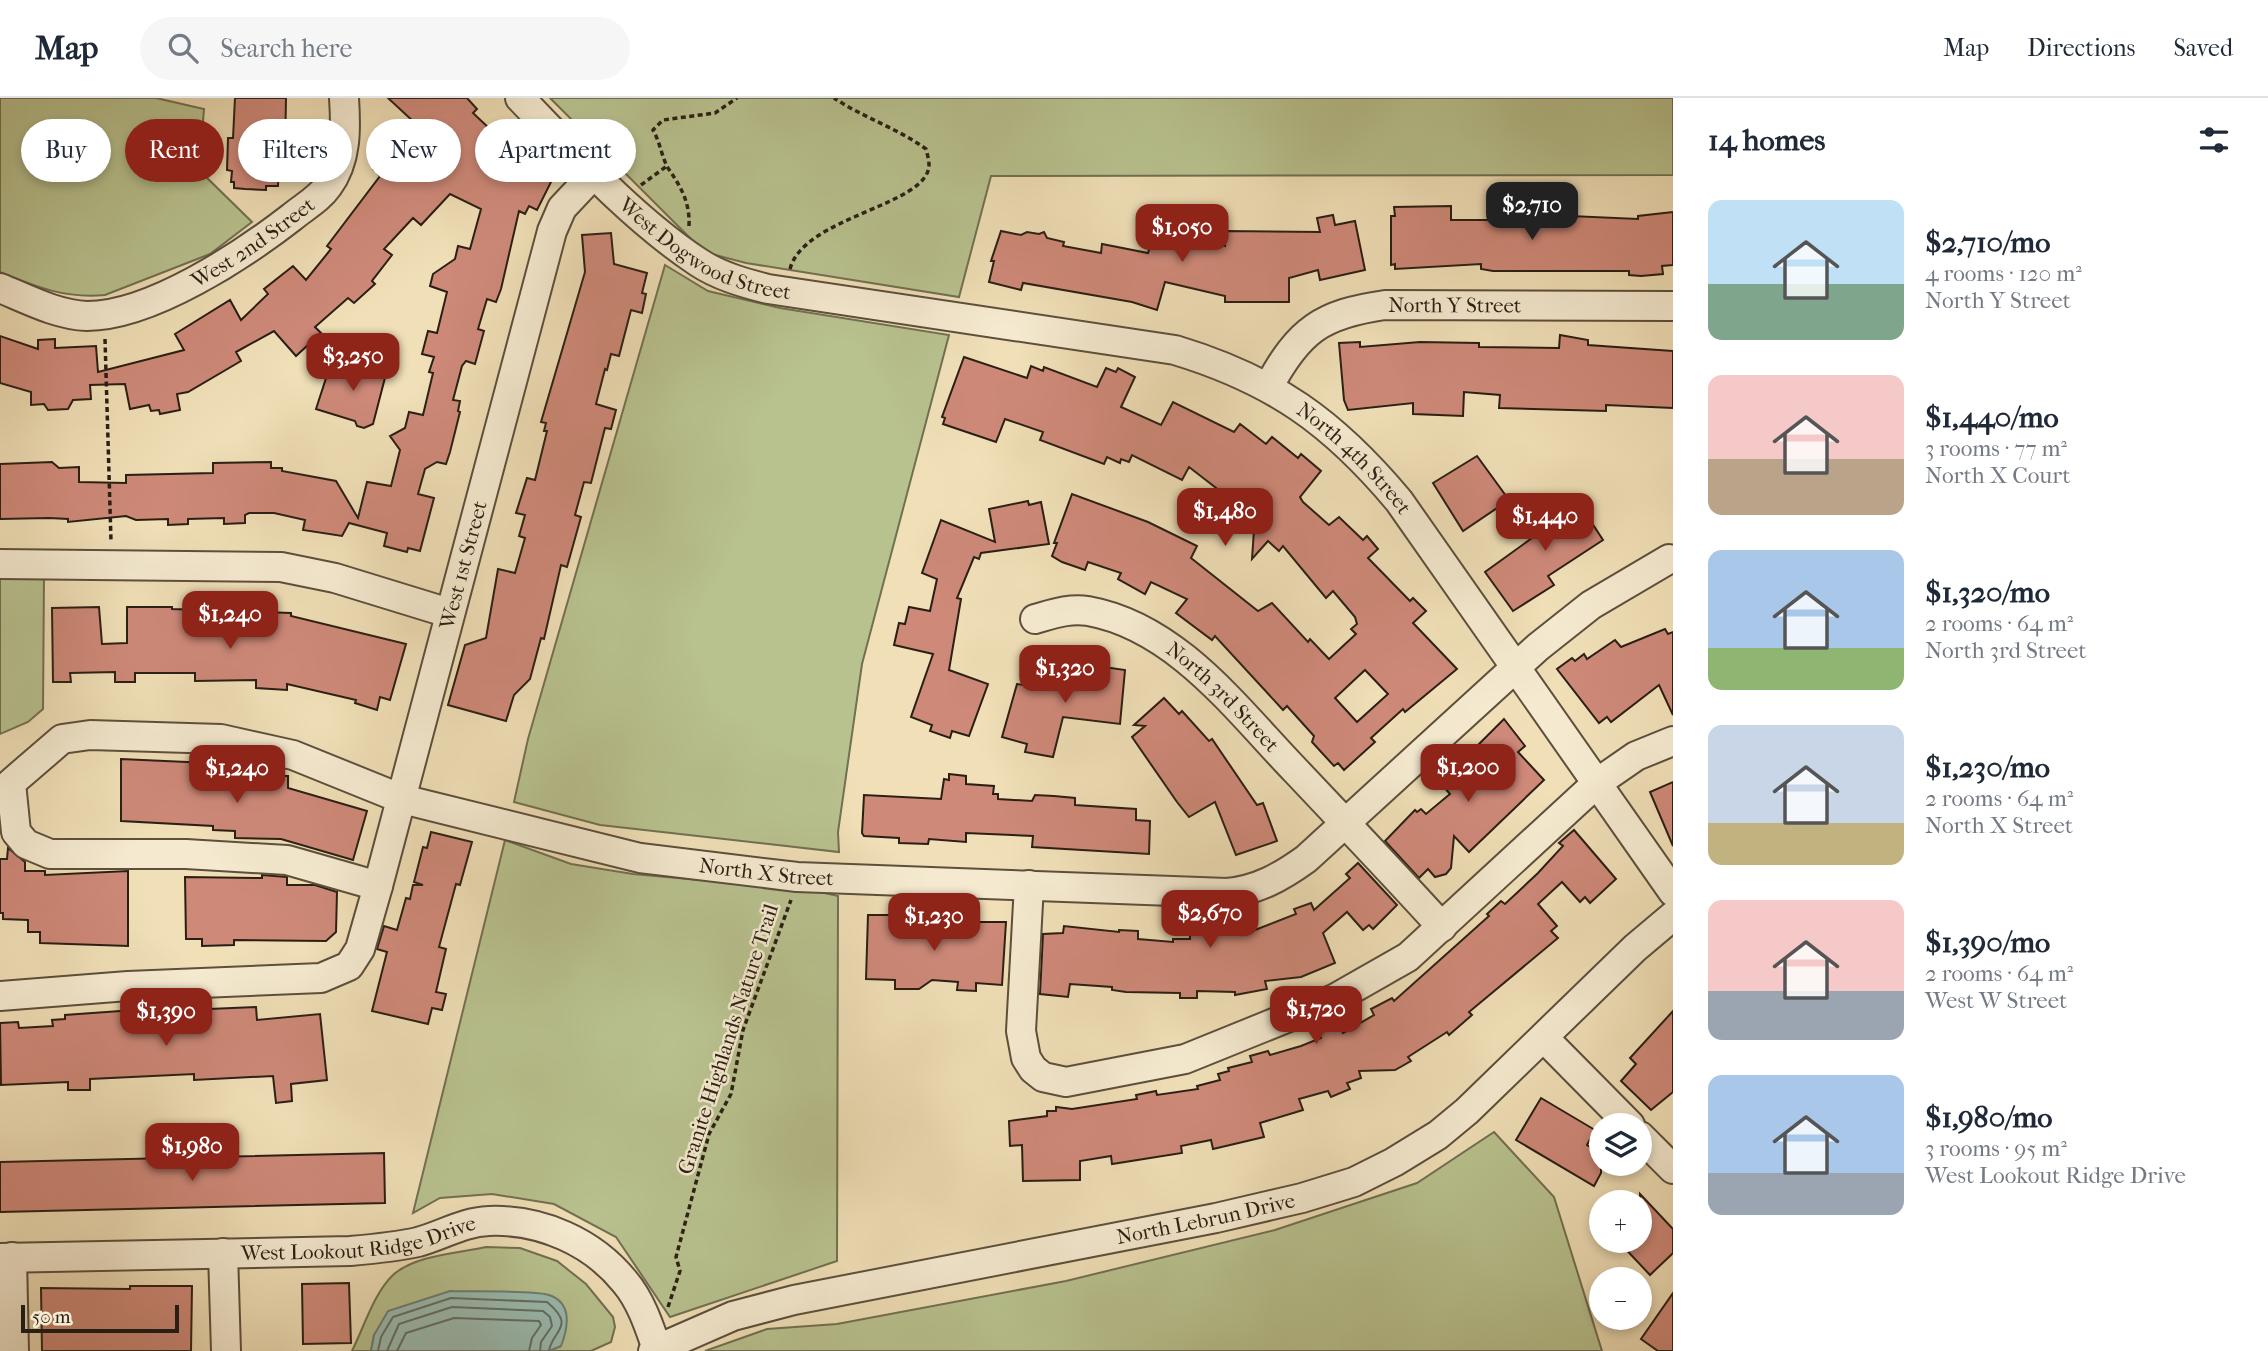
<!DOCTYPE html>
<meta charset="utf-8">
<style>
:root{--surface:#fff;--page:#f6f6f7;--text:#1f2937;--muted:#747a83;--line:#e0e1e3;--accent:#8f2418}
body{margin:0;font-family:"IM FELL French Canon",serif;background:var(--page);color:var(--text);height:100vh;display:flex;flex-direction:column;font-size:26px;white-space:nowrap}
*{box-sizing:border-box;margin:0}
p{font-size:23px;color:var(--muted)}
.icon{flex:none;width:38px;height:38px;fill:none;stroke:currentColor;stroke-width:2;stroke-linecap:round;stroke-linejoin:round}
.map{position:relative;flex:1;overflow:hidden}
.panel{display:flex;flex-direction:column;background:var(--surface);width:595px}
.panel>*{flex:none}
.hud{position:absolute;left:21px;top:21px;width:665px;height:63px;display:flex;gap:14px}
.controls{position:absolute;left:1589px;top:1015px;display:grid;gap:14px}
.controls a{display:grid;place-items:center;width:63px;height:63px;border-radius:50%;background:var(--surface);box-shadow:0 4px 10px #0003;font-size:35px}
.scale{position:absolute;left:21px;bottom:18px;width:158px;box-sizing:border-box;padding-left:7px;border:4px solid #2a1f14;border-top:0;font-size:19px;line-height:24px;white-space:nowrap;color:#2a1f14;-webkit-text-stroke:5px #f5ead0;paint-order:stroke}
.price{position:absolute;translate:-50% -60px;padding:0 16px;border-radius:14px;background:var(--accent);color:#fff;font-size:23px;line-height:46px;filter:drop-shadow(0 2px 4px #0008)}
.price::after{content:'';position:absolute;left:50%;top:42px;width:21px;height:16px;margin-left:-10px;background:inherit;clip-path:polygon(0 0,100% 0,50% 100%)}
.price.selected{background:#222;color:#fff}
ul{padding:0;list-style:none}
li{display:flex;align-items:center;gap:21px;height:175px;padding:0 35px}
li span{display:grid;place-items:center;flex:none;width:196px;height:140px;border-radius:14px;color:#555}
li>.icon{margin-inline-start:auto}
span .icon{width:84px;height:84px;fill:#fffc;stroke-width:1}
li b{font-size:30px}
h2{display:flex;justify-content:space-between;align-items:center;height:84px;padding:0 35px;font-size:30px}
.tag{padding:0 24px;border-radius:32px;background:var(--surface);box-shadow:0 4px 10px #0003;font-size:24px;line-height:63px}
.tag.selected{background:var(--accent);color:#fff}
header{display:flex;align-items:center;gap:42px;box-sizing:border-box;height:98px;padding:0 35px;background:var(--surface);border-bottom:2px solid var(--line)}
header strong{font-size:33px}
nav{display:flex;gap:38px;margin-inline-start:auto;font-size:24px}
.search{width:490px;height:63px;background:var(--page);display:flex;align-items:center;gap:18px;box-sizing:border-box;padding:0 24px;border-radius:38px;color:var(--muted);font-size:26px}
main{display:flex;flex:1;min-height:0}
.map>svg:first-child{display:block}
.green{fill:#b8c28f;stroke:#717052;stroke-width:2}
.water{fill:#9abcb2;stroke:#6d7d73;stroke-width:2}
.lines{fill:none;stroke-linecap:round;stroke-linejoin:round}
.shore{stroke:#626e63;stroke-width:2}
.building{fill:#ce8979;stroke:#2a1f14;stroke-width:2;fill-rule:evenodd}
.minor-casing{stroke:#5c4f3d;stroke-width:32}
.path{stroke:#2a1f14;stroke-width:3.5;stroke-dasharray:5 3.5;stroke-linecap:butt}
.minor{stroke:#f5ead0;stroke-width:28}
.labels{text-anchor:middle;stroke-width:5;stroke-linejoin:round;paint-order:stroke}
.street-label{font-size:21px;fill:#2a1f14;stroke:#f5ead0}
</style>
<header>
<strong>Map</strong>
<div class="search"><svg class="icon" aria-label="search" viewBox="0 0 24 24"><circle cx="10" cy="10" r="6"/><path d="M15 15l6 6"/></svg>Search here</div>
<nav><a>Map</a><a>Directions</a><a>Saved</a></nav>
</header>
<main>
<div class="map">
<svg width="1673" height="1253" viewBox="0 0 1673 1253">
<rect width="100%" height="100%" fill="#f0dfb7"/>
<filter id="stains"><feTurbulence type="fractalNoise" baseFrequency=".00286" numOctaves="4"/><feColorMatrix values="0 0 0 0 .2 0 0 0 0 .09 0 0 0 0 .02 0 0 0 .5 -.17"/></filter>
<radialGradient id="worn" r=".72"><stop offset=".6" stop-color="#630" stop-opacity="0"/><stop offset="1" stop-color="#630" stop-opacity=".3"/></radialGradient>
<g class="green">
<path d="M 0,0 L 156,0 L 204,11 L 199,72 L 252,124 L 210,156 L 105,197 C 66,201 36,189 0,174 Z"/>
<polygon points="550,0 1673,0 1673,77 991,78 959,199 746,165 704,154"/>
<polygon points="665,167 708,193 780,210 949,237 862,566 838,734 839,754 600,727 514,704 528,641"/>
<polygon points="0,476 44,477 43,611 28,624 0,636"/>
<polygon points="505,742 571,766 633,776 812,792 838,798 837,1163 670,1219 616,1139 554,1106 492,1096 440,1100 413,1115"/>
<polygon points="1494,1034 1554,1099 1602,1253 705,1253 767,1231 837,1226 1066,1183 1275,1132 1417,1085"/>
<path d="M 486,1149 L 520,1150 L 557,1163 L 586,1186 L 613,1219 L 615,1229 L 611,1244 L 591,1253 L 549,1253 L 561,1248 L 374,1237 L 371,1253 L 352,1253 C 364,1229 374,1195 393,1177 C 415,1157 459,1155 486,1149 Z"/>
</g>
<path class="water" d="M 450,1193 C 469,1194 535,1192 549,1197 C 573,1205 568,1230 561,1248 L 549,1253 L 371,1253 L 374,1237 L 388,1213 Z"/>
<g class="lines">
<g class="shore">
<path d="M 378,1253 L 381,1239 L 393,1219 L 451,1200 L 547,1204 C 577,1229 552,1232 549,1253"/>
<polyline points="387,1253 399,1226 452,1209 543,1213 550,1219 552,1228 541,1244 540,1253"/>
<polyline points="397,1253 406,1235 454,1220 539,1223 541,1227 532,1240 529,1253"/>
</g>
</g>
<g class="building">
<polygon points="235,0 286,0 285,56 279,56 278,88 266,88 266,92 245,91 234,90 234,84 231,84 232,73 227,72 228,40 233,40"/>
<polygon points="388,0 467,0 477,11 473,15 492,33 492,37 531,57 527,65 547,75 544,81 551,84 537,112 529,108 525,116 519,113 501,191 496,204 487,201 478,231 484,233 475,266 466,263 462,268 453,302 460,303 458,313 460,314 450,354 446,366 437,364 425,371 418,396 434,400 420,453 408,450 407,454 384,448 387,435 349,425 342,438 303,432 305,422 274,415 249,415 245,417 245,425 224,426 224,420 188,421 188,426 168,427 168,421 136,422 126,418 68,424 68,421 49,420 0,421 0,366 52,364 59,370 79,369 79,384 126,385 126,377 213,375 213,365 271,364 271,370 282,370 282,373 336,383 358,420 367,384 391,388 400,352 390,338 405,330 409,314 423,317 433,275 429,274 434,259 422,256 428,233 437,235 447,194 430,188 433,176 455,161 458,148 470,151 481,111 450,96 421,127 413,120 384,151 392,157 372,183 375,186 354,205 348,200 315,229 321,235 296,258 274,233 236,254 241,263 188,294 177,296 180,312 160,316 159,312 151,313 149,307 130,311 125,286 90,287 91,301 73,302 68,311 48,312 44,306 31,307 31,294 0,285 0,238 38,251 38,242 55,241 55,250 96,248 98,274 184,252 175,236 230,202 241,222 268,196 264,191 293,168 306,182 331,151 327,148 380,78 373,71 415,25"/>
<polygon points="1451,108 1451,122 1494,122 1494,111 1510,111 1510,122 1548,122 1548,117 1638,121 1638,118 1673,114 1673,167 1662,168 1663,176 1641,178 1629,177 1629,173 1493,173 1481,171 1481,166 1395,171 1395,166 1391,167 1391,118 1395,118 1394,109"/>
<polygon points="1333,117 1335,127 1355,123 1365,172 1320,182 1318,172 1289,180 1289,204 1225,204 1225,198 1165,184 1157,212 1132,204 1023,185 1021,192 989,184 994,163 991,163 1001,133 1021,137 1027,134 1039,136 1044,134 1047,140 1064,144 1063,148 1101,155 1102,146 1148,155 1155,132 1225,148 1225,133 1320,134 1317,120"/>
<polygon points="611,135 614,166 647,175 642,195 646,196 642,215 631,212 619,258 611,256 607,272 605,271 596,306 616,312 611,331 605,330 591,385 584,384 575,417 581,419 567,469 561,467 544,541 541,540 530,581 514,597 506,623 448,607 465,547 486,540 498,471 515,475 525,440 519,438 525,417 516,415 527,380 535,382 547,333 544,333 546,325 541,324 585,174 582,137"/>
<polygon points="1560,237 1588,242 1588,247 1673,253 1673,310 1606,307 1606,313 1499,310 1500,297 1464,294 1463,318 1413,316 1413,305 1348,312 1344,302 1339,245 1360,244 1360,249 1420,244 1479,245 1479,249 1559,250"/>
<path d="M 964,259 L 1027,280 L 1031,268 L 1043,273 L 1044,269 L 1097,289 L 1106,270 L 1116,274 L 1118,270 L 1135,279 L 1121,309 L 1161,327 L 1173,304 L 1234,334 L 1240,326 L 1266,346 L 1272,339 L 1298,360 L 1301,356 L 1321,373 L 1300,399 L 1303,404 L 1329,427 L 1339,419 L 1363,442 L 1367,438 L 1378,451 L 1368,460 L 1410,503 L 1413,500 L 1426,513 L 1413,525 L 1457,571 L 1405,614 L 1403,611 L 1371,640 L 1375,644 L 1344,672 L 1338,665 L 1334,668 L 1312,644 L 1314,638 L 1287,608 L 1283,612 L 1215,538 L 1212,542 L 1176,515 L 1187,501 L 1151,484 L 1145,496 L 1118,481 L 1121,475 L 1088,464 L 1085,472 L 1062,464 L 1052,458 L 1057,445 L 1054,445 L 1072,396 L 1148,424 L 1197,448 L 1191,460 L 1258,513 L 1272,505 L 1308,544 L 1310,541 L 1329,561 L 1356,536 L 1351,531 L 1357,526 L 1355,519 L 1333,493 L 1326,500 L 1283,448 L 1279,453 L 1268,443 L 1252,461 L 1254,432 L 1245,424 L 1251,417 L 1189,369 L 1182,382 L 1132,357 L 1129,364 L 1121,361 L 1120,365 L 1107,359 L 1104,366 L 1040,342 L 1043,334 L 1005,321 L 996,344 L 943,326 L 945,320 L 942,319 ZM 1365,572 L 1388,596 L 1357,624 L 1335,600 Z"/>
<polygon points="343,263 387,272 373,326 364,330 357,328 355,323 316,311 328,274 339,277"/>
<polygon points="1477,358 1509,402 1463,433 1433,385"/>
<polygon points="1561,397 1566,405 1575,399 1603,442 1548,478 1554,487 1513,513 1485,474 1539,435 1533,426 1552,414 1547,406"/>
<polygon points="1028,403 1029,407 1041,404 1049,446 981,455 979,461 974,459 957,500 961,501 949,572 988,586 969,638 952,633 950,640 930,633 932,627 911,619 933,556 894,547 899,525 905,526 909,509 930,513 937,481 922,475 941,422 995,444 989,411"/>
<polygon points="99,509 102,546 127,545 127,509 172,509 172,511 291,515 291,518 406,546 390,602 380,599 377,612 355,605 356,602 287,586 287,592 256,590 256,582 195,583 195,575 135,575 135,584 115,584 115,574 70,575 71,584 53,584 52,510"/>
<polygon points="1665,531 1668,536 1673,534 1673,617 1659,587 1611,624 1607,619 1599,625 1557,571 1572,560 1575,563 1584,556 1587,561 1615,542 1621,549"/>
<polygon points="1076,555 1098,557 1097,568 1125,572 1120,626 1063,619 1053,659 1025,654 1027,646 1002,639 1017,586 1072,593"/>
<polygon points="1164,600 1179,616 1182,613 1209,643 1212,641 1257,707 1263,705 1277,743 1236,757 1215,704 1189,719 1177,704 1132,639 1145,628 1134,627"/>
<polygon points="1504,621 1525,648 1518,654 1544,682 1469,754 1454,738 1451,770 1446,776 1435,779 1428,771 1419,780 1385,743 1415,712 1417,714 1421,711 1426,716 1450,696 1443,688 1470,663 1466,659"/>
<polygon points="121,661 230,666 230,677 288,678 288,690 367,713 353,762 281,741 235,740 235,733 213,732 213,728 121,723"/>
<polygon points="949,676 966,678 966,686 994,688 993,696 998,696 998,701 1032,703 1035,697 1054,698 1075,700 1075,707 1136,711 1136,722 1150,723 1149,756 1032,749 1033,738 966,735 966,744 929,741 928,746 899,745 899,740 864,738 862,735 864,697 941,701 944,681 949,682"/>
<polygon points="1673,684 1673,748 1650,694"/>
<polygon points="1574,732 1616,781 1590,805 1585,799 1580,804 1562,784 1538,806 1557,828 1551,833 1558,840 1469,914 1472,917 1449,937 1447,934 1408,959 1411,963 1395,972 1359,973 1361,980 1347,985 1350,991 1331,999 1328,993 1299,1001 1303,1012 1260,1025 1264,1039 1213,1051 1211,1042 1181,1048 1182,1055 1112,1066 1111,1058 1080,1063 1080,1082 1023,1083 1022,1047 1010,1048 1009,1023 1047,1018 1047,1013 1056,1013 1056,1009 1072,1011 1137,1001 1136,997 1156,993 1157,997 1198,991 1197,988 1220,982 1218,976 1229,973 1228,970 1252,964 1250,958 1268,953 1270,957 1301,948 1321,940 1319,935 1340,927 1343,935 1374,917 1371,911 1392,900 1394,903 1489,818 1487,816 1501,803 1505,806 1538,775 1563,748 1559,745"/>
<polygon points="431,734 472,744 460,787 456,786 439,849 446,851 436,894 446,896 442,912 432,910 428,926 372,913 387,854 377,851 384,828 397,832 406,800 410,801 413,787 423,787 414,784 423,749 427,750"/>
<polygon points="8,750 25,764 25,773 45,773 45,777 128,773 128,848 40,845 40,834 28,834 28,822 3,821 3,815 0,815 0,761 7,761"/>
<polygon points="1358,765 1397,807 1373,831 1369,827 1363,832 1347,814 1323,835 1335,865 1301,879 1265,883 1267,891 1235,897 1235,894 1197,893 1197,900 1180,900 1180,895 1126,894 1112,892 1112,889 1070,886 1068,899 1040,896 1043,836 1063,835 1064,828 1119,834 1119,832 1138,833 1138,841 1173,844 1173,841 1190,841 1190,836 1241,830 1242,837 1296,816 1294,811 1311,805 1314,812 1350,780 1346,776"/>
<polygon points="262,777 287,779 287,787 315,787 337,794 336,834 326,843 234,842 234,847 202,848 202,841 186,841 185,779 262,780"/>
<polygon points="868,817 906,817 905,826 976,833 976,824 1006,824 1002,887 976,885 976,893 957,892 958,884 932,882 919,891 895,891 895,882 866,881"/>
<polygon points="256,909 257,922 320,916 327,982 291,986 292,1003 276,1005 273,978 194,982 194,976 90,981 90,992 68,992 68,984 1,987 0,925 18,924 19,930 53,928 52,922 65,921 65,917 162,910 162,913"/>
<polygon points="1673,913 1673,994 1651,1012 1621,983 1636,966 1630,960"/>
<polygon points="1541,1000 1595,1032 1587,1047 1601,1056 1601,1075 1594,1088 1516,1042"/>
<polygon points="384,1055 385,1105 0,1114 0,1064"/>
<polygon points="1640,1096 1673,1131 1673,1155 1650,1177 1618,1143 1640,1143"/>
<polygon points="349,1185 351,1245 303,1246 302,1186"/>
<polygon points="130,1188 192,1188 191,1253 42,1253 41,1190 130,1191"/>
<polygon points="1673,1195 1673,1253 1658,1253 1641,1241"/>
</g>
<g class="lines">
<g class="minor-casing">
<g id="minor">
<path id="s1" d="M 520,0 C 575,57 632,120 698,164 C 719,178 744,185 768,191 L 1175,252 C 1274,282 1333,324 1399,403 L 1673,794"/>
<path id="s2" d="M 0,190 C 27,201 57,217 87,218 C 151,218 243,157 292,119 C 304,109 319,101 328,88 C 347,62 346,30 344,0"/>
<path id="s3" d="M 1269,288 C 1299,232 1322,216 1385,207 L 1673,208"/>
<polyline points="0,466 281,469 335,480 449,515"/>
<path id="s4" d="M 1035,521 C 1053,516 1069,510 1088,513 C 1177,529 1237,612 1296,673 C 1345,725 1394,776 1442,829"/>
<polyline points="1029,787 1021,933 1026,960 1033,971 1043,979 1066,984 1185,961 1336,900 1408,859 1597,685 1636,658 1673,643"/>
<path id="s5" d="M 378,788 L 287,762 L 186,756 L 50,756 L 26,746 L 16,734 L 11,685 L 62,641 L 90,637 L 221,641 L 293,657 L 402,701 L 640,760 L 797,779 L 1227,795 C 1258,792 1281,779 1306,761 L 1538,549 L 1591,507 L 1669,461"/>
<path id="s6" d="M 0,898 L 128,888 L 321,880 L 349,868 L 360,851 L 378,788 L 552,133 L 562,110 L 594,76"/>
<polyline points="1544,940 1630,1027"/>
<polyline points="1640,1038 1673,1071"/>
<polyline points="223,1155 226,1253"/>
<polyline points="12,1159 14,1253"/>
<path id="s7" d="M 0,1160 L 350,1153 C 373,1151 396,1149 418,1144 C 443,1137 463,1124 489,1123 C 541,1121 593,1144 625,1184 C 641,1203 649,1228 657,1251"/>
<path id="s8" d="M 653,1253 L 733,1218 L 794,1202 L 1216,1120 L 1302,1100 L 1354,1084 L 1394,1064 L 1438,1037 L 1467,1013 L 1635,850 L 1673,818"/>
</g>
</g>
<g class="path">
<polyline points="641,87 667,68"/>
<path d="M 689,128 C 690,104 681,89 668,70 C 662,60 660,44 653,32 L 663,22 L 715,15 L 737,0"/>
<path d="M 790,171 C 804,118 928,108 929,67 C 929,62 927,55 926,51 C 897,30 864,20 834,0"/>
<polyline points="105,241 111,443"/>
<polyline points="668,1209 680,1173 676,1159 709,1036 731,996 743,932 791,802"/>
</g>
<use href="#minor" class="minor"/>
</g>
<g class="labels">
<g class="street-label">
<text dy="7" stroke="none"><textPath href="#s2" startOffset="276">West 2nd Street</textPath></text>
<text dy="7" stroke="none"><textPath href="#s1" startOffset="243">West Dogwood Street</textPath></text>
<text dy="7" stroke="none"><textPath href="#s3" startOffset="219">North Y Street</textPath></text>
<text dy="7" stroke="none"><textPath href="#s1" startOffset="942">North 4th Street</textPath></text>
<text dy="7" stroke="none"><textPath href="#s6" startOffset="770">West 1st Street</textPath></text>
<text dy="7" stroke="none"><textPath href="#s4" startOffset="217">North 3rd Street</textPath></text>
<text dy="7" stroke="none"><textPath href="#s5" startOffset="1213">North X Street</textPath></text>
<text transform="translate(728 941) rotate(-72)" y="7">Granite Highlands Nature Trail</text>
<text dy="7" stroke="none"><textPath href="#s8" startOffset="570">North Lebrun Drive</textPath></text>
<text dy="7" stroke="none"><textPath href="#s7" startOffset="360">West Lookout Ridge Drive</textPath></text>
</g>
</g>
<rect width="100%" height="100%" filter="url(#stains)"/>
<rect width="100%" height="100%" fill="url(#worn)"/>
</svg>
<div class="controls">
<a><svg class="icon" aria-label="layers" viewBox="0 0 24 24"><path d="M12 4l9 5-9 5-9-5zM3 14l9 5 9-5"/></svg></a>
<a>+</a>
<a>−</a>
</div>
<div class="scale">50 m</div>
<b class="price selected" style="left:1532px;top:144px">$2,710</b>
<b class="price" style="left:1182px;top:166px">$1,050</b>
<b class="price" style="left:353px;top:295px">$3,250</b>
<b class="price" style="left:1225px;top:450px">$1,480</b>
<b class="price" style="left:1545px;top:455px">$1,440</b>
<b class="price" style="left:230px;top:553px">$1,240</b>
<b class="price" style="left:1065px;top:607px">$1,320</b>
<b class="price" style="left:1468px;top:706px">$1,200</b>
<b class="price" style="left:237px;top:707px">$1,240</b>
<b class="price" style="left:1210px;top:852px">$2,670</b>
<b class="price" style="left:934px;top:855px">$1,230</b>
<b class="price" style="left:1316px;top:948px">$1,720</b>
<b class="price" style="left:166px;top:950px">$1,390</b>
<b class="price" style="left:192px;top:1085px">$1,980</b>
<div class="hud">
<a class="tag">Buy</a>
<a class="tag selected">Rent</a>
<a class="tag">Filters</a>
<a class="tag">New</a>
<a class="tag">Apartment</a>
</div>
</div>
<section class="panel">
<h2>14 homes<svg class="icon" aria-label="filters" viewBox="0 0 24 24"><path d="M4 7h16M4 17h16"/><circle cx="9" cy="7" r="2"/><circle cx="15" cy="17" r="2"/></svg></h2>
<ul>
<li><span style="background:linear-gradient(#bfe0f5 60%,#7fa58c 0)"><svg class="icon" aria-label="home" viewBox="0 0 24 24"><path d="M3 11l9-7 9 7M6 9v11h12V9"/></svg></span><div><b>$2,710/mo</b><p>4 rooms · 120 m²</p><p>North Y Street</p></div></li>
<li><span style="background:linear-gradient(#f6c9c9 60%,#b9a48a 0)"><svg class="icon" aria-label="home" viewBox="0 0 24 24"><path d="M3 11l9-7 9 7M6 9v11h12V9"/></svg></span><div><b>$1,440/mo</b><p>3 rooms · 77 m²</p><p>North X Court</p></div></li>
<li><span style="background:linear-gradient(#a9c7e8 70%,#8fb573 0)"><svg class="icon" aria-label="home" viewBox="0 0 24 24"><path d="M3 11l9-7 9 7M6 9v11h12V9"/></svg></span><div><b>$1,320/mo</b><p>2 rooms · 64 m²</p><p>North 3rd Street</p></div></li>
<li><span style="background:linear-gradient(#c9d6e8 70%,#c2b280 0)"><svg class="icon" aria-label="home" viewBox="0 0 24 24"><path d="M3 11l9-7 9 7M6 9v11h12V9"/></svg></span><div><b>$1,230/mo</b><p>2 rooms · 64 m²</p><p>North X Street</p></div></li>
<li><span style="background:linear-gradient(#f6c9c9 65%,#9aa5b1 0)"><svg class="icon" aria-label="home" viewBox="0 0 24 24"><path d="M3 11l9-7 9 7M6 9v11h12V9"/></svg></span><div><b>$1,390/mo</b><p>2 rooms · 64 m²</p><p>West W Street</p></div></li>
<li><span style="background:linear-gradient(#a9c7e8 70%,#9aa5b1 0)"><svg class="icon" aria-label="home" viewBox="0 0 24 24"><path d="M3 11l9-7 9 7M6 9v11h12V9"/></svg></span><div><b>$1,980/mo</b><p>3 rooms · 95 m²</p><p>West Lookout Ridge Drive</p></div></li>
</ul>
</section>
</main>
